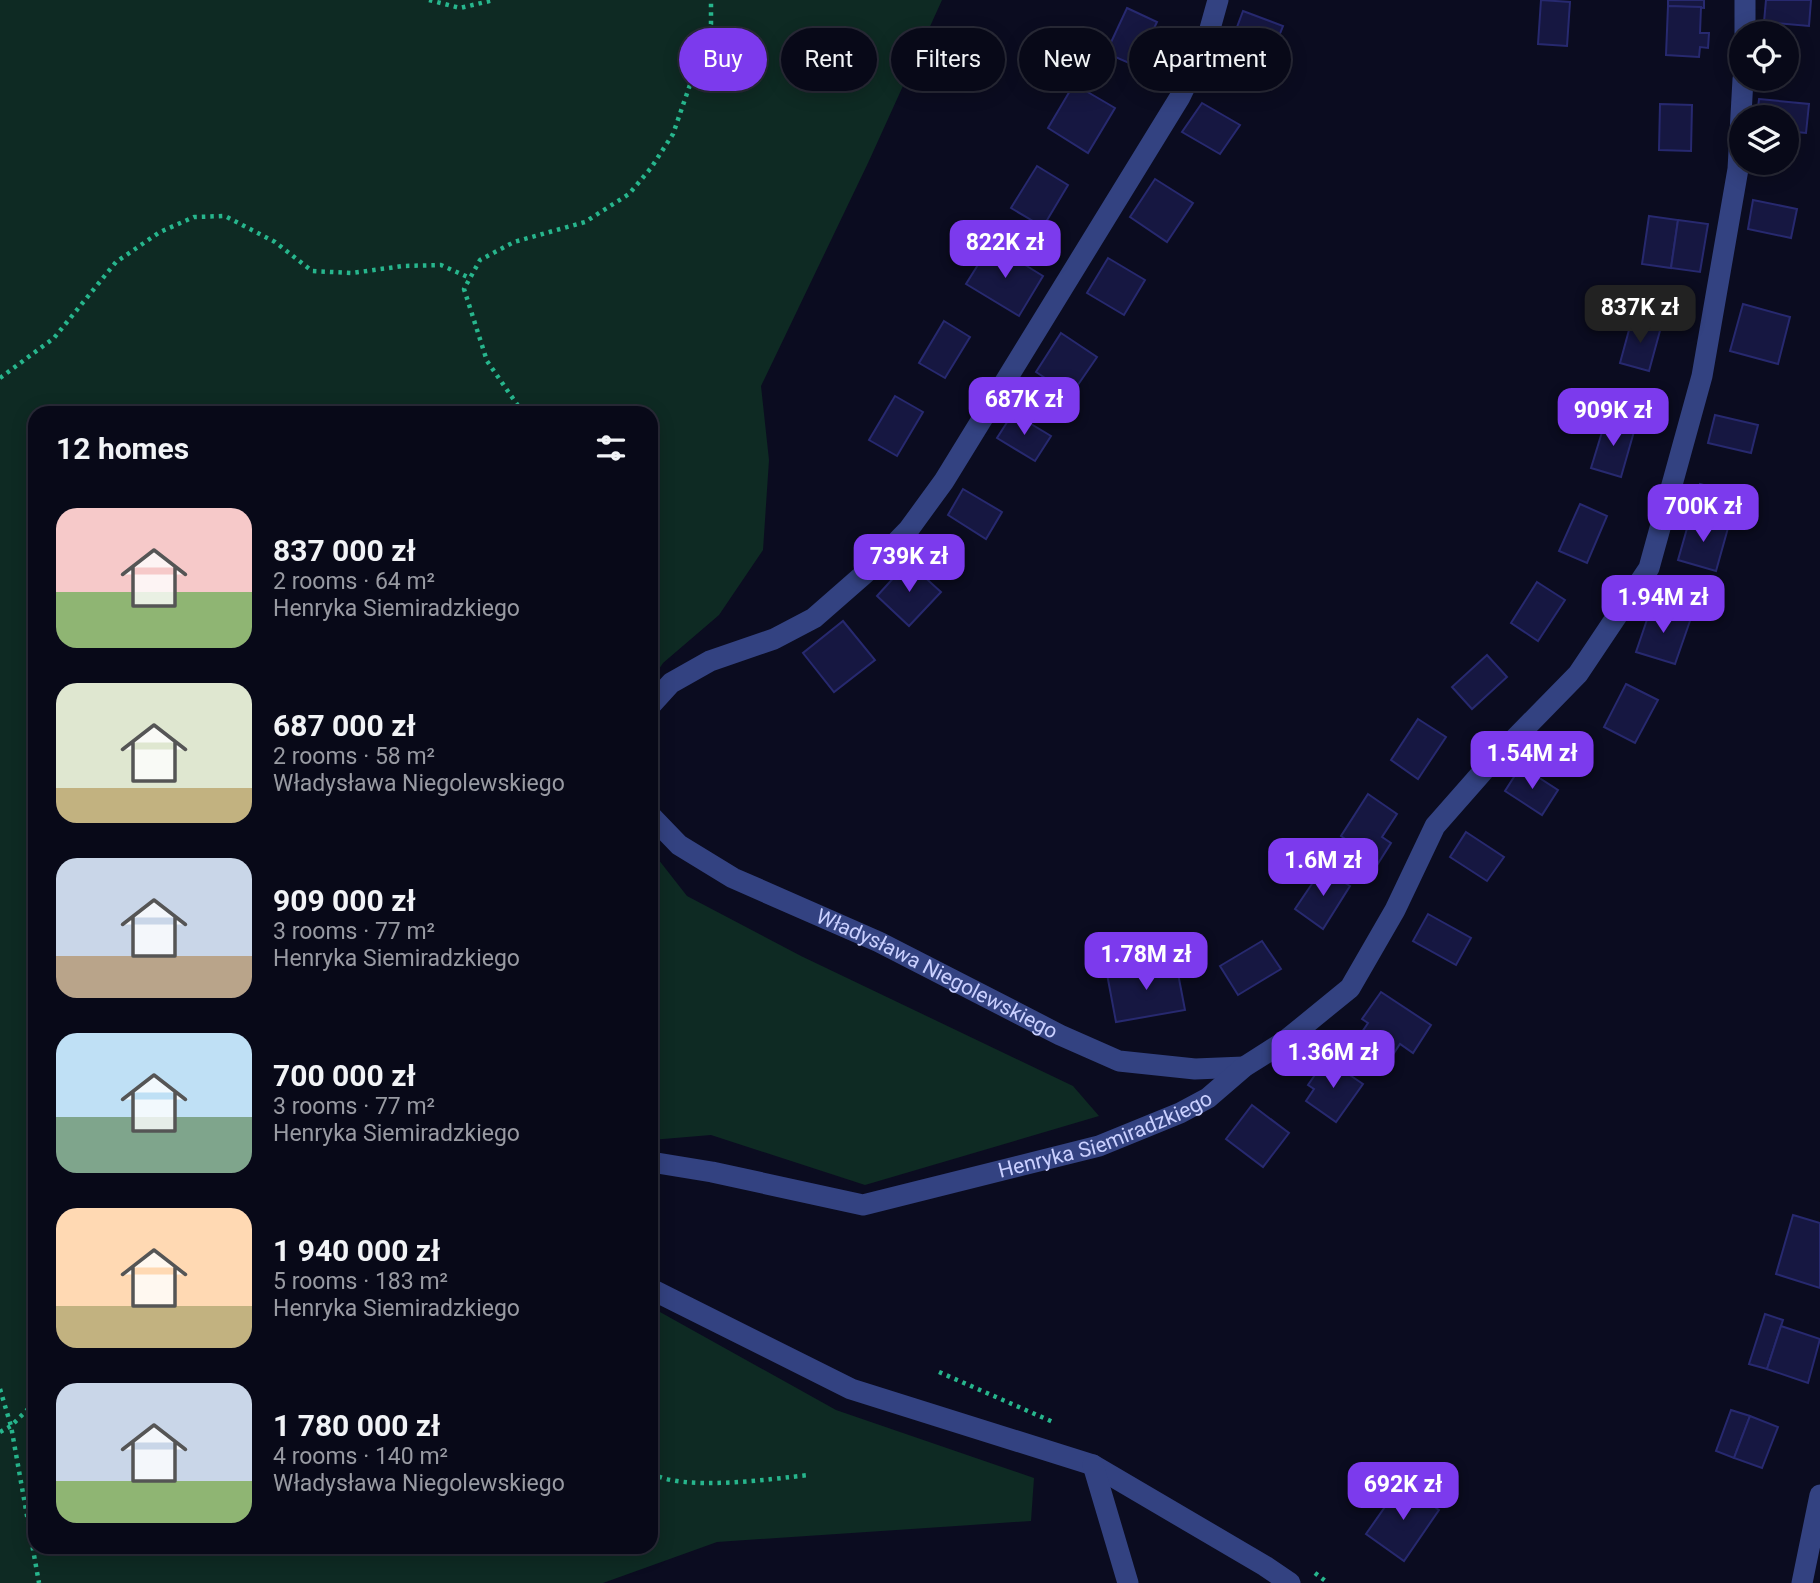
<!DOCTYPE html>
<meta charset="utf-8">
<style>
:root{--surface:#080918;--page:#161725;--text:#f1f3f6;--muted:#989aa2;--line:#292a37;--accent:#7c3aed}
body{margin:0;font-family:Roboto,sans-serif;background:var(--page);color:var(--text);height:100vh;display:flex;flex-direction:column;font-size:26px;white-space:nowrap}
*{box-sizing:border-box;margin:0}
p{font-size:23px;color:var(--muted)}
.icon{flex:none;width:38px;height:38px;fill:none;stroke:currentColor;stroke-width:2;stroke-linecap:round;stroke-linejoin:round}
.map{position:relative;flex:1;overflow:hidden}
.drawer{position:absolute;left:28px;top:406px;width:630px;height:1148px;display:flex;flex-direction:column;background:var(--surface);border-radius:21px;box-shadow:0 4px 18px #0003,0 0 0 2px var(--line)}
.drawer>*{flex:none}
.guide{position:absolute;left:679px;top:28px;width:665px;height:63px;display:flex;gap:14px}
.tools{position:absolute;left:1729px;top:21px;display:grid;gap:14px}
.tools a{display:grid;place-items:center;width:70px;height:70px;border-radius:50%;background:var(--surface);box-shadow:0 4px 18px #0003,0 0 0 2px var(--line);font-size:35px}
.price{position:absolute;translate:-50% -60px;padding:0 16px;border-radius:14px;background:var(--accent);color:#fff;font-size:23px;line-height:46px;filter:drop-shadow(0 2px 4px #0008)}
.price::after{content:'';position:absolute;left:50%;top:42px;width:21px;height:16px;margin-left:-10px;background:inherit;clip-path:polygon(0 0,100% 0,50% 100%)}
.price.active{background:#222;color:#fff}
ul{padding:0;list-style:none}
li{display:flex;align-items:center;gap:21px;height:175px;padding:0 28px}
li span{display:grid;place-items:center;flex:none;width:196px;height:140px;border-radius:21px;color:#555}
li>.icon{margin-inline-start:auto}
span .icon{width:84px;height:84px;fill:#fffc;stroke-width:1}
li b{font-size:30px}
h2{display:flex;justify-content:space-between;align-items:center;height:84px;padding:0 28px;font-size:30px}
.chip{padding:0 24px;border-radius:32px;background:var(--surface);box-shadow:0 4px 18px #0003,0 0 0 2px var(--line);font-size:24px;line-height:63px}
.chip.active{background:var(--accent);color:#fff}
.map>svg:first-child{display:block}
.green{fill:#0e2a23}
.building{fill:#161741;stroke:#27296f;stroke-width:2}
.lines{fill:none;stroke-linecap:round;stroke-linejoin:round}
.path{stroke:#27b68d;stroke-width:4.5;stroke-dasharray:3.5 5;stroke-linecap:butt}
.minor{stroke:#334281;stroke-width:21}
.labels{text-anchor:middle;stroke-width:6;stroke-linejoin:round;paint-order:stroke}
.street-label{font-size:21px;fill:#cad0ff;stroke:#0b0c20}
</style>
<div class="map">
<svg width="1820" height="1583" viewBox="0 0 1820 1583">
<rect width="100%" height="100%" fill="#0b0c20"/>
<g class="green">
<polygon points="0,0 942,0 868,163 761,386 769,460 763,550 719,615 663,663 651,681 651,413 35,413 35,1547 651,1547 651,1307 836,1410 1034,1478 1031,1521 717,1542 603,1583 0,1583"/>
<polygon points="651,850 687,896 801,956 1073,1086 1099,1116 865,1185 711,1135 651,1140"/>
</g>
<g class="building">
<polygon points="1541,0 1570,2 1567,46 1538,44"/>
<polygon points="1668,0 1704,0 1704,8 1668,6"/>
<polygon points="1766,0 1811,0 1809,26 1764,22"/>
<polygon points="1668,6 1701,7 1700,33 1709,33 1708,48 1700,47 1699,57 1666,55"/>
<polygon points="1127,8 1157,22 1136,66 1106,53"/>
<polygon points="1243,11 1283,26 1269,61 1230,46"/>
<polygon points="1074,84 1115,108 1088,153 1048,128"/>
<polygon points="1759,99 1809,104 1806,133 1787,131 1787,117 1757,117"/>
<polygon points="1202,103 1240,125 1220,154 1182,132"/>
<polygon points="1660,104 1692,105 1691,151 1659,150"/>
<polygon points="1037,166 1068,185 1043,227 1011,208"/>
<polygon points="1155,179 1193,203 1167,242 1130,217"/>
<polygon points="1753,200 1797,209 1791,238 1748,229"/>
<polygon points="1649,216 1678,220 1671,268 1642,264"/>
<polygon points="1678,220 1708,224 1700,272 1671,268"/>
<polygon points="991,244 1043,276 1019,316 966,284"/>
<polygon points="1108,258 1145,280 1124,315 1087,293"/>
<polygon points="1743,304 1790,317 1778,364 1730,351"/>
<polygon points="1632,319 1661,327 1649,371 1620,363"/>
<polygon points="944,321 970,337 945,378 919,363"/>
<polygon points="1061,333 1097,357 1071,395 1036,372"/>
<polygon points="895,396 923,412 897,456 869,440"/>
<polygon points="1013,413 1051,436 1035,461 997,438"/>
<polygon points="1715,415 1758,425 1751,453 1708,443"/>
<polygon points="1606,419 1635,428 1621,477 1591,468"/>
<polygon points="1700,484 1737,494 1728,528 1690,518"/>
<polygon points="963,489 1002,512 986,539 948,515"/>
<polygon points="1580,504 1607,516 1587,563 1559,551"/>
<polygon points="1690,518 1728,528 1716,571 1678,560"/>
<polygon points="908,562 941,592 909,626 877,596"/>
<polygon points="1537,582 1565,600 1538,641 1511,623"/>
<polygon points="1652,605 1691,618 1675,664 1636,652"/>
<polygon points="843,621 875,660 834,692 803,653"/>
<polygon points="1487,655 1507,677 1472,709 1452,687"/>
<polygon points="1626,684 1658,700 1635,743 1604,727"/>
<polygon points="1418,719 1446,737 1418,779 1391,760"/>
<polygon points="1521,766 1558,790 1542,815 1505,791"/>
<polygon points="1368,794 1397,814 1382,837 1391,843 1372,873 1350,858 1357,847 1341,836"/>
<polygon points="1466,832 1504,857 1487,881 1450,857"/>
<polygon points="1322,869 1350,886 1323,929 1295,909"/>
<polygon points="1428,914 1471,938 1456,965 1413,941"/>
<polygon points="1262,941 1281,969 1238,995 1220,966"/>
<polygon points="1176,963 1185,1010 1116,1022 1107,974"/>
<polygon points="1381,992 1431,1025 1413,1053 1400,1044 1392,1056 1360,1035 1368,1023 1362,1019"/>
<polygon points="1326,1059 1363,1084 1336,1122 1306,1101 1314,1089 1308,1085"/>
<polygon points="1252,1105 1289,1133 1263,1167 1226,1139"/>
<polygon points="1793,1215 1820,1223 1820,1288 1776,1274"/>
<polygon points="1765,1314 1783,1320 1767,1369 1749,1364"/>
<polygon points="1781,1326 1820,1339 1808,1383 1767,1369"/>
<polygon points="1731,1410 1750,1416 1734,1458 1716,1451"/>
<polygon points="1750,1416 1778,1427 1762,1468 1734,1458"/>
<polygon points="1401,1484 1439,1510 1404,1561 1366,1534"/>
</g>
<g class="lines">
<g class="path">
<polyline points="429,0 460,8 494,0"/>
<polyline points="0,378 54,338 116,262 160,232 194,217 225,216 275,242 312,271 352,273 403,266 441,265 470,278"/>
<polyline points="523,413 487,361 464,289 480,260 514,242 585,222 629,194 651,168 673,134 711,24 711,0"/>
<polyline points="651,900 651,945"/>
<polyline points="939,1372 1053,1422"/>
<polyline points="0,1389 11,1426 39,1583"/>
<polyline points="0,1432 11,1426 35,1402"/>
<path d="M 651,1473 C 683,1492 770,1479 809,1475"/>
<polyline points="1315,1573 1328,1583"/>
</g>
<g class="minor">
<polyline points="1745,33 1745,0"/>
<polyline points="651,705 671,683 710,661 774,639 814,618 870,569 909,529 944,481 1180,97 1206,43 1218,0"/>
<path id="s1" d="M 651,816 L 679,845 L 733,878 L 879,942 L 1060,1035 L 1119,1061 L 1195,1069 L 1244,1067"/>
<path id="s2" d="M 651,1162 L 712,1172 L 863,1205 L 1099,1146 L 1180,1113 L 1208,1098 L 1244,1067 L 1285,1041 L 1350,988 L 1395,910 L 1435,826 L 1486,768 L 1578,674 L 1649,568 L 1702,376 L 1738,169 L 1743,79"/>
<polyline points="651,1289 851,1389 1093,1465 1265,1566 1290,1583"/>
<polyline points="1093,1465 1128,1583"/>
<polyline points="1802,1583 1820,1495"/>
</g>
</g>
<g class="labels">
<g class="street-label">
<text dy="7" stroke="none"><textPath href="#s1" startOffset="329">Władysława Niegolewskiego</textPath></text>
<text dy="7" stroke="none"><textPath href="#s2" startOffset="469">Henryka Siemiradzkiego</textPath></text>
</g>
</g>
</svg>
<div class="tools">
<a><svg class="icon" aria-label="locate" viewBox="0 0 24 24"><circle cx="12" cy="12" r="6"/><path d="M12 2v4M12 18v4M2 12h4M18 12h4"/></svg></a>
<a><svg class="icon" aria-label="layers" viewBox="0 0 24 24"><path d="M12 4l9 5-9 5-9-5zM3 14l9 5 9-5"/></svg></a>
</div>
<b class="price" style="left:1005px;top:280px">822K zł</b>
<b class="price active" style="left:1640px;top:345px">837K zł</b>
<b class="price" style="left:1024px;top:437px">687K zł</b>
<b class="price" style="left:1613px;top:448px">909K zł</b>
<b class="price" style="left:1703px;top:544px">700K zł</b>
<b class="price" style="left:909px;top:594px">739K zł</b>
<b class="price" style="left:1663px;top:635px">1.94M zł</b>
<b class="price" style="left:1532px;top:791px">1.54M zł</b>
<b class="price" style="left:1323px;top:898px">1.6M zł</b>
<b class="price" style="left:1146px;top:992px">1.78M zł</b>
<b class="price" style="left:1333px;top:1090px">1.36M zł</b>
<b class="price" style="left:1403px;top:1522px">692K zł</b>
<div class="guide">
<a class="chip active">Buy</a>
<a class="chip">Rent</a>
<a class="chip">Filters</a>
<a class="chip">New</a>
<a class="chip">Apartment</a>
</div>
<section class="drawer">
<h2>12 homes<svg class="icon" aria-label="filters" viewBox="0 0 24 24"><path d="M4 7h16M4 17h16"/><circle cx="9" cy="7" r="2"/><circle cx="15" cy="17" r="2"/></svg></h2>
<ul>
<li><span style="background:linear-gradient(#f6c9c9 60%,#8fb573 0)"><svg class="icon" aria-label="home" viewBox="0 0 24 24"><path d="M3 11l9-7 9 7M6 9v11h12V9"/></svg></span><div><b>837 000 zł</b><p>2 rooms · 64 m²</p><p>Henryka Siemiradzkiego</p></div></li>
<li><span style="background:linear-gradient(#dfe7d0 75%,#c2b280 0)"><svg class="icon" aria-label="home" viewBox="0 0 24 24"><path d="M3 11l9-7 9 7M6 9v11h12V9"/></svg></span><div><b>687 000 zł</b><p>2 rooms · 58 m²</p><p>Władysława Niegolewskiego</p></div></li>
<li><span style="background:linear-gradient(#c9d6e8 70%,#b9a48a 0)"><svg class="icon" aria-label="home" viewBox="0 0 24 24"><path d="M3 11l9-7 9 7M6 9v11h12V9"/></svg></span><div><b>909 000 zł</b><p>3 rooms · 77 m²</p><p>Henryka Siemiradzkiego</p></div></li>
<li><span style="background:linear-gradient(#bfe0f5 60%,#7fa58c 0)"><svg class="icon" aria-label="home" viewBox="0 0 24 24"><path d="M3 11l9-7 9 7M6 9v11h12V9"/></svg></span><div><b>700 000 zł</b><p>3 rooms · 77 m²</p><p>Henryka Siemiradzkiego</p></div></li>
<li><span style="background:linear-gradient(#ffd9b3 70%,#c2b280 0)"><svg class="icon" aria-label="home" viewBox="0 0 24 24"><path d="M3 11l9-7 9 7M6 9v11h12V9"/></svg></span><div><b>1 940 000 zł</b><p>5 rooms · 183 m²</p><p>Henryka Siemiradzkiego</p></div></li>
<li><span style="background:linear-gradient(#c9d6e8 70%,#8fb573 0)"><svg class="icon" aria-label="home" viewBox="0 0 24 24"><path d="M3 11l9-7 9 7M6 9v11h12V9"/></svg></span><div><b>1 780 000 zł</b><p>4 rooms · 140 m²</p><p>Władysława Niegolewskiego</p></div></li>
</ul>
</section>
</div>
